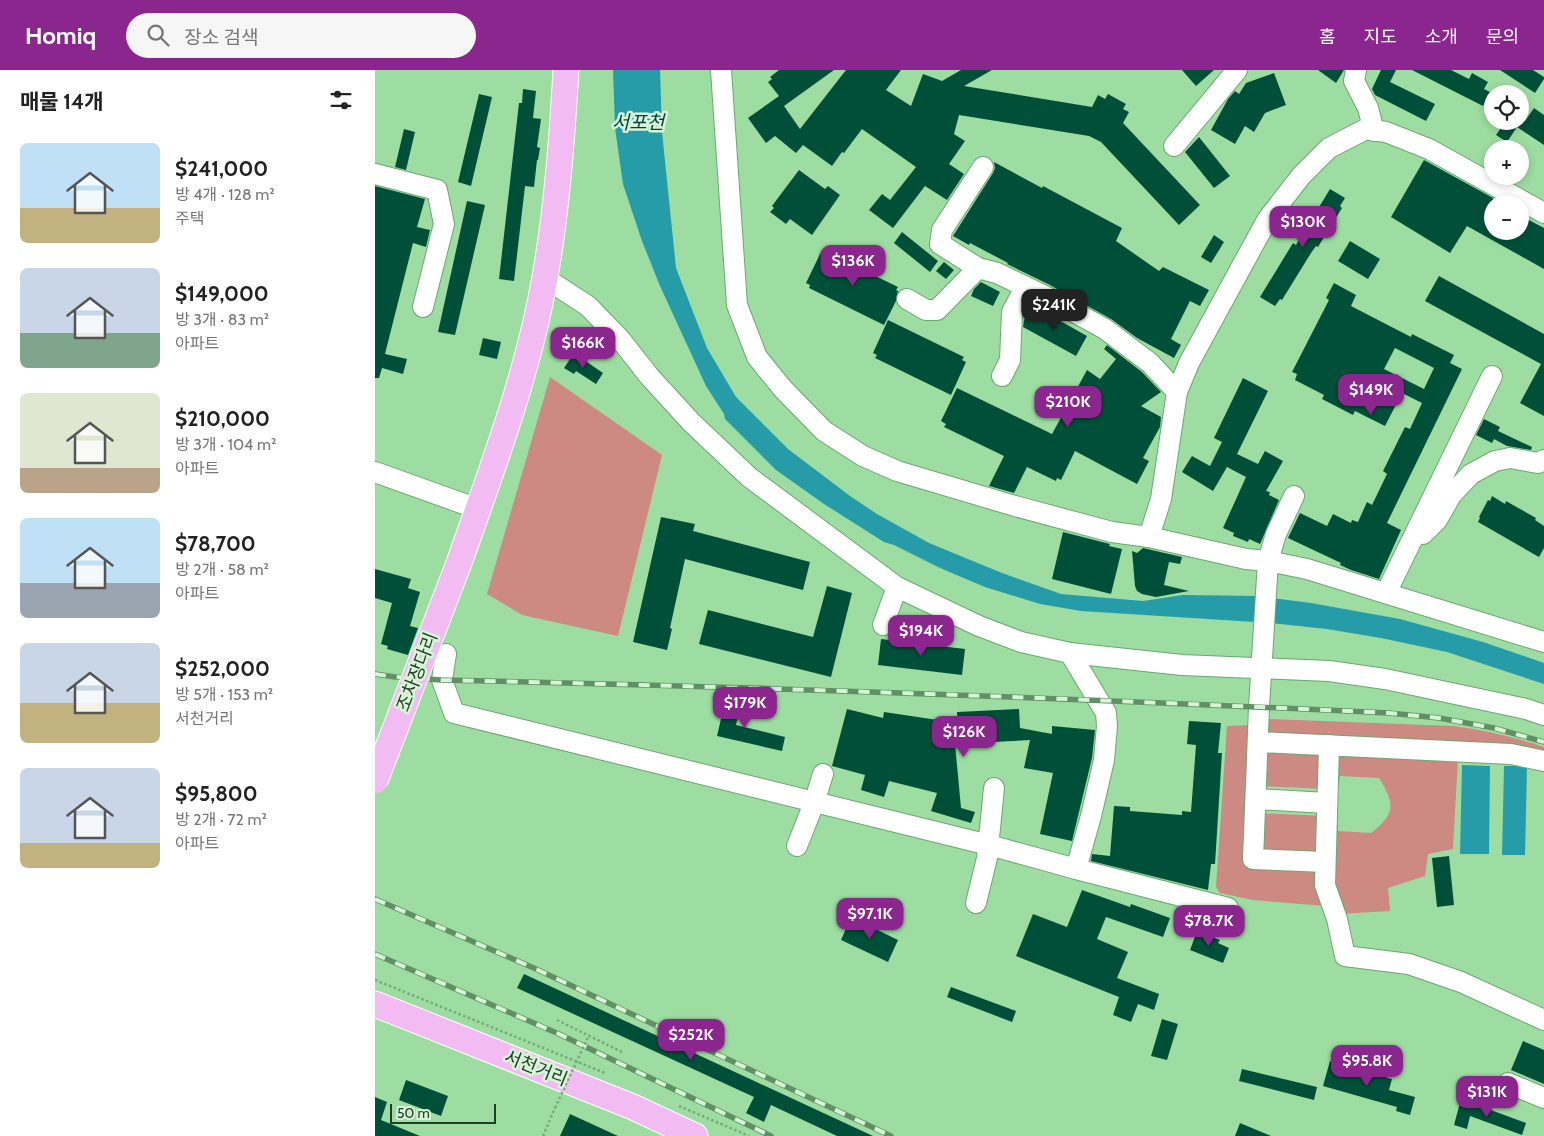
<!DOCTYPE html>
<html lang="ko">
<meta charset="utf-8">
<style>
:root{--surface:#fff;--page:#f6f6f6;--text:#222;--muted:#767676;--accent:#8a268e}
body{margin:0;font-family:Cabin,"Noto Sans KR",sans-serif;background:var(--page);color:var(--text);height:100vh;display:flex;flex-direction:column;font-size:19px;white-space:nowrap}
*{box-sizing:border-box;margin:0}
p{font-size:16px;color:var(--muted)}
.icon{flex:none;width:28px;height:28px;fill:none;stroke:currentColor;stroke-width:2;stroke-linecap:round;stroke-linejoin:round}
.map{position:relative;flex:1;overflow:hidden}
.side{display:flex;flex-direction:column;background:var(--surface);width:375px}
.side>*{flex:none}
.fabs{position:absolute;left:1109px;top:15px;display:grid;gap:10px}
.fabs a{display:grid;place-items:center;width:45px;height:45px;border-radius:50%;background:var(--surface);box-shadow:0 2px 8px #0003;font-size:25px}
.scale{position:absolute;left:15px;bottom:12px;width:106px;box-sizing:border-box;padding-left:5px;border:2px solid #243e26;border-top:0;font-size:14px;line-height:18px;white-space:nowrap;color:#243e26;-webkit-text-stroke:4px #d5f5d6;paint-order:stroke}
.price{position:absolute;translate:-50% -42px;padding:0 11px;border-radius:10px;background:var(--accent);color:#fff;font-size:16px;line-height:32px;filter:drop-shadow(0 1px 2px #0008)}
.price::after{content:'';position:absolute;left:50%;top:30px;width:15px;height:11px;margin-left:-8px;background:inherit;clip-path:polygon(0 0,100% 0,50% 100%)}
.price.selected{background:#222;color:#fff}
ul{padding:0;list-style:none}
li{display:flex;align-items:center;gap:15px;height:125px;padding:0 20px}
li span{display:grid;place-items:center;flex:none;width:140px;height:100px;border-radius:8px;color:#555}
li>.icon{margin-inline-start:auto}
span .icon{width:60px;height:60px;fill:#fffc;stroke-width:1}
li b{font-size:21px}
h2{display:flex;justify-content:space-between;align-items:center;height:60px;padding:0 20px;font-size:21px}
header{display:flex;align-items:center;gap:30px;box-sizing:border-box;height:70px;padding:0 25px;background:var(--accent);color:#fff}
header strong{font-size:24px}
nav{display:flex;gap:28px;margin-inline-start:auto;font-size:18px}
.search{width:350px;height:45px;background:var(--page);display:flex;align-items:center;gap:12px;box-sizing:border-box;padding:0 18px;border-radius:28px;color:var(--muted);font-size:19px}
main{display:flex;flex:1;min-height:0}
.map>svg:first-child{display:block}
.green{fill:#cd8a82}
.water{fill:#269ca9}
.building{fill:#005039;fill-rule:evenodd}
.lines{fill:none;stroke-linecap:round;stroke-linejoin:round}
.minor-casing{stroke:#6aa86f;stroke-width:22}
.major-casing{stroke:#fff;stroke-width:27}
.path{stroke:#76aa7a;stroke-width:2.5;stroke-dasharray:2.5 2.5;stroke-linecap:butt}
.minor{stroke:#fff;stroke-width:20}
.major{stroke:#f2bcf3;stroke-width:25}
.rail-casing{stroke:#629065;stroke-width:5.5}
.rail{stroke:#d5f5d6;stroke-width:4;stroke-dasharray:11;stroke-linecap:butt}
.major-bridge-casing{stroke:#fff;stroke-width:27;stroke-linecap:butt}
.path-bridge{stroke:#76aa7a;stroke-width:2.5;stroke-dasharray:2.5 2.5;stroke-linecap:butt}
.major-bridge{stroke:#f2bcf3;stroke-width:25}
.labels{text-anchor:middle;stroke-width:5;stroke-linejoin:round;paint-order:stroke}
.street-label{font-size:18px;fill:#243e26;stroke:#d5f5d6}
.water-label{font-size:19px;font-style:italic;fill:#083d43;stroke:#d5f5d6}
</style>
<header>
<strong>Homiq</strong>
<div class="search"><svg class="icon" aria-label="search" viewBox="0 0 24 24"><circle cx="10" cy="10" r="6"/><path d="M15 15l6 6"/></svg>장소 검색</div>
<nav><a>홈</a><a>지도</a><a>소개</a><a>문의</a></nav>
</header>
<main>
<section class="side">
<h2>매물 14개<svg class="icon" aria-label="filters" viewBox="0 0 24 24"><path d="M4 7h16M4 17h16"/><circle cx="9" cy="7" r="2"/><circle cx="15" cy="17" r="2"/></svg></h2>
<ul>
<li><span style="background:linear-gradient(#bfe0f5 65%,#c2b280 0)"><svg class="icon" aria-label="home" viewBox="0 0 24 24"><path d="M3 11l9-7 9 7M6 9v11h12V9"/></svg></span><div><b>$241,000</b><p>방 4개 · 128 m²</p><p>주택</p></div></li>
<li><span style="background:linear-gradient(#c9d6e8 65%,#7fa58c 0)"><svg class="icon" aria-label="home" viewBox="0 0 24 24"><path d="M3 11l9-7 9 7M6 9v11h12V9"/></svg></span><div><b>$149,000</b><p>방 3개 · 83 m²</p><p>아파트</p></div></li>
<li><span style="background:linear-gradient(#dfe7d0 75%,#b9a48a 0)"><svg class="icon" aria-label="home" viewBox="0 0 24 24"><path d="M3 11l9-7 9 7M6 9v11h12V9"/></svg></span><div><b>$210,000</b><p>방 3개 · 104 m²</p><p>아파트</p></div></li>
<li><span style="background:linear-gradient(#bfe0f5 65%,#9aa5b1 0)"><svg class="icon" aria-label="home" viewBox="0 0 24 24"><path d="M3 11l9-7 9 7M6 9v11h12V9"/></svg></span><div><b>$78,700</b><p>방 2개 · 58 m²</p><p>아파트</p></div></li>
<li><span style="background:linear-gradient(#c9d6e8 60%,#c2b280 0)"><svg class="icon" aria-label="home" viewBox="0 0 24 24"><path d="M3 11l9-7 9 7M6 9v11h12V9"/></svg></span><div><b>$252,000</b><p>방 5개 · 153 m²</p><p>서천거리</p></div></li>
<li><span style="background:linear-gradient(#c9d6e8 75%,#c2b280 0)"><svg class="icon" aria-label="home" viewBox="0 0 24 24"><path d="M3 11l9-7 9 7M6 9v11h12V9"/></svg></span><div><b>$95,800</b><p>방 2개 · 72 m²</p><p>아파트</p></div></li>
</ul>
</section>
<div class="map">
<svg width="1169" height="1066" viewBox="0 0 1169 1066">
<rect width="100%" height="100%" fill="#9ddda1"/>
<g class="green">
<polygon points="175,307 287,385 243,566 147,545 112,524"/>
<path d="M 892,649 L 1078,656 C 1110,660 1139,667 1169,677 L 1169,683 L 892,667 Z"/>
<polygon points="878,655 873,791 947,797 951,836 878,830 845,823 841,817 852,656"/>
<polygon points="886,678 952,681 950,719 885,716"/>
<path d="M 958,682 L 1083,688 L 1078,779 L 1053,784 L 1050,806 L 1013,818 L 1015,841 L 963,844 L 953,792 L 958,753 L 963,754 L 963,761 L 996,763 C 1021,743 1020,734 1004,708 L 965,706 L 964,714 L 960,714 Z"/>
<polygon points="883,743 949,746 947,785 882,782"/>
</g>
<g class="water">
<polygon points="238,0 285,0 287,62 301,198 332,278 361,327 413,379 475,426 502,444 554,473 627,503 686,524 768,531 808,525 882,526 936,533 1025,549 1108,572 1169,593 1169,614 1072,582 1006,568 952,559 896,553 706,541 665,534 610,517 565,498 519,475 509,472 449,434 401,400 350,349 349,344 331,316 285,216 267,171 248,114 240,58"/>
<polygon points="1087,695 1115,696 1114,784 1085,784"/>
<polygon points="1129,696 1152,696 1150,785 1127,785"/>
</g>
<g class="building">
<polygon points="404,0 459,0 409,36 425,59 471,0 526,0 511,20 536,36 548,4 567,11 586,0 617,0 589,16 717,37 723,25 730,29 733,24 751,34 748,39 754,42 748,53 825,135 804,155 726,72 714,66 584,45 579,64 590,71 574,94 589,104 572,130 550,116 518,158 494,140 507,124 515,130 541,97 487,59 469,83 467,82 457,96 428,75 421,83 400,66 391,73 373,48 404,26 393,12 397,9 395,7"/>
<polygon points="807,0 839,0 821,16"/>
<polygon points="943,0 969,0 961,13"/>
<polygon points="1006,0 1021,0 1015,12 1060,34 1051,51 1000,25 997,19"/>
<polygon points="1037,0 1076,0 1094,9 1097,3 1113,12 1109,19 1115,22 1108,36"/>
<polygon points="1125,0 1158,0 1169,7 1169,9 1160,23"/>
<polygon points="899,3 911,35 890,43 879,62 870,56 860,74 836,60 853,29 860,21 864,24 871,13"/>
<polygon points="148,19 161,21 158,48 166,49 162,77 165,78 163,90 162,90 159,117 150,116 139,211 124,209 144,33 147,33"/>
<polygon points="104,24 117,27 96,116 83,112"/>
<polygon points="1159,38 1169,45 1169,75 1142,57 1132,72 1121,65 1131,51 1150,51"/>
<polygon points="29,59 40,62 31,100 20,97"/>
<polygon points="824,67 855,106 839,118 810,82"/>
<polygon points="1049,90 1118,128 1118,161 1145,161 1145,157 1150,148 1169,158 1169,199 1092,156 1075,183 1016,147"/>
<polygon points="619,92 667,118 668,116 747,158 741,171 784,201 788,197 834,220 825,236 815,231 796,269 806,275 799,288 762,268 736,249 675,215 632,194 633,193 595,173 594,175 578,166 618,103 620,98"/>
<polygon points="424,100 450,119 453,116 465,125 437,165 415,149 411,154 395,142 399,138 397,136"/>
<polygon points="0,116 50,129 42,157 55,160 51,177 38,173 10,284 32,289 28,304 7,298 4,308 0,308"/>
<polygon points="955,119 970,128 965,136 967,138 943,177 941,176 936,183 907,230 905,229 900,236 885,227 918,173 921,175"/>
<polygon points="92,131 110,135 80,265 63,262"/>
<polygon points="527,162 563,191 555,202 519,173"/>
<polygon points="839,165 849,172 836,193 826,187"/>
<polygon points="975,171 1005,189 993,209 963,191"/>
<polygon points="447,180 523,217 521,220 523,221 521,231 509,255 434,218 435,215 431,213"/>
<polygon points="569,192 579,200 571,209 561,201"/>
<polygon points="1064,206 1169,264 1169,346 1145,333 1166,294 1050,231"/>
<polygon points="606,212 625,222 618,236 596,226 599,219"/>
<path d="M 959,213 L 981,225 L 976,236 L 1036,267 L 1037,264 L 1079,285 L 1075,293 L 1087,299 L 1012,453 L 1026,460 L 1004,509 L 976,500 L 965,495 L 966,493 L 913,468 L 925,443 L 952,456 L 958,444 L 976,453 L 977,450 L 983,452 L 992,432 L 997,435 L 1012,404 L 1008,401 L 1030,357 L 1035,359 L 1047,333 L 1027,323 L 1010,356 L 980,341 L 978,345 L 947,329 L 949,325 L 920,310 L 922,304 L 917,302 L 954,230 L 951,228 ZM 1020,278 L 1059,298 L 1049,319 L 1009,299 Z"/>
<polygon points="657,235 712,266 701,286 648,257 649,250"/>
<polygon points="513,250 589,287 587,290 591,292 576,325 500,288 502,285 498,283"/>
<polygon points="108,268 126,272 122,289 104,285"/>
<polygon points="732,275 767,302 786,322 766,336 786,347 785,357 768,388 774,391 762,414 700,381 686,410 682,408 681,411 652,397 639,423 614,416 629,386 569,357 571,354 566,351 582,318 677,364 712,300 725,309 741,289 729,279"/>
<polygon points="199,283 228,303 221,314 201,301 199,304 189,298"/>
<polygon points="868,308 893,321 862,384 883,394 890,381 908,391 891,421 895,422 894,425 904,430 885,474 874,469 873,472 858,466 859,463 848,458 871,407 852,397 838,421 807,402 817,386 835,396 847,372 839,368"/>
<polygon points="1109,349 1125,357 1123,361 1157,377 1156,380 1132,376 1119,369 1117,373 1101,365"/>
<polygon points="1117,426 1130,434 1131,431 1161,448 1160,450 1169,456 1169,478 1164,487 1103,452 1105,448 1104,447 1113,430 1115,431"/>
<polygon points="286,447 320,454 318,461 435,492 428,520 310,489 295,558 297,559 292,580 258,572"/>
<polygon points="688,462 735,474 734,476 747,479 736,524 677,509"/>
<polygon points="768,478 807,487 805,494 794,492 789,515 814,521 781,527 767,524 762,521 760,516 757,481 762,483"/>
<polygon points="0,499 36,509 33,518 45,522 35,556 43,558 33,585 12,579 13,576 6,574 17,533 0,528"/>
<polygon points="452,516 477,523 456,607 324,574 333,540 438,567"/>
<polygon points="506,569 590,579 587,605 503,595"/>
<polygon points="351,627 367,631 361,655 410,667 407,681 342,666"/>
<polygon points="472,639 508,648 509,642 583,653 582,642 644,639 645,658 677,664 677,656 720,660 717,688 697,771 665,764 678,703 649,698 655,670 580,674 586,738 600,742 596,753 556,741 562,723 514,711 509,727 486,720 490,705 457,696"/>
<polygon points="814,651 846,653 843,683 847,683 840,794 836,794 833,820 716,791 717,784 735,786 739,736 755,737 755,741 807,745 807,741 816,742 821,675 812,674"/>
<polygon points="1074,786 1079,835 1062,837 1057,788"/>
<polygon points="707,820 755,837 756,834 795,848 788,867 731,847 722,869 753,882 742,908 784,924 779,940 763,934 756,952 738,945 744,927 641,886 658,844 692,857"/>
<polygon points="482,850 523,870 513,892 466,870 474,852 480,854"/>
<polygon points="822,861 845,870 843,873 854,878 848,893 815,880"/>
<polygon points="149,904 498,1066 462,1066 396,1035 389,1052 371,1043 379,1027 142,918"/>
<polygon points="576,917 641,941 637,952 572,927"/>
<polygon points="787,949 803,954 792,990 776,986"/>
<polygon points="1148,971 1169,980 1169,1014 1136,1000"/>
<polygon points="955,991 1017,1009 1014,1020 1040,1027 1035,1045 1021,1041 1022,1037 948,1016"/>
<polygon points="867,999 942,1017 939,1030 864,1011"/>
<polygon points="31,1010 73,1026 66,1046 24,1030"/>
<polygon points="0,1027 12,1032 6,1050 45,1066 0,1066"/>
<polygon points="1086,1029 1151,1053 1147,1065 1095,1046 1092,1059 1079,1055"/>
<polygon points="195,1044 243,1066 185,1066"/>
<polygon points="865,1053 896,1066 860,1066"/>
</g>
<g class="lines">
<g class="minor-casing">
<g id="minor">
<polyline points="346,0 362,235 382,287 408,319 449,361 488,386 522,401 640,436 737,462 774,467 871,489 893,491 932,499 1169,572"/>
<polyline points="981,0 979,11 993,38 999,61"/>
<polyline points="799,76 862,0"/>
<polyline points="608,97 567,160 565,174 603,198 622,203 670,226 730,259 775,293 802,322"/>
<polyline points="0,104 62,120 69,154 48,237"/>
<polyline points="170,208 213,236 245,269 274,306 316,352 374,407 522,517 604,556 646,572 695,583 807,595 954,601 1010,609 1151,639 1169,645"/>
<polyline points="532,229 551,240 562,240 603,198"/>
<polyline points="627,306 635,290 637,242 650,217"/>
<polyline points="0,402 103,439"/>
<polyline points="919,426 901,464 893,491 884,637 878,789 950,792"/>
<polyline points="1048,464 1062,450 1077,424 1096,404 1120,391 1135,388 1163,393 1169,390"/>
<polyline points="774,467 786,429 802,322 814,293 892,150 926,106 954,78 991,59 1011,62 1054,79 1169,143"/>
<polyline points="1011,523 1117,306"/>
<polyline points="508,555 522,517"/>
<polyline points="695,583 731,643 732,656 729,690 716,746 701,799 853,838"/>
<polyline points="71,584 67,610 79,643 614,775 701,799"/>
<polyline points="883,672 1136,684 1169,691"/>
<polyline points="954,675 950,815 962,849 970,886 1034,894 1086,912 1169,950"/>
<polyline points="881,729 952,733"/>
<polyline points="422,776 439,733 448,704"/>
<polyline points="601,833 612,788 619,718"/>
<polyline points="1133,1013 1169,1028"/>
</g>
</g>
<g class="major-casing">
<g id="major">
<path d="M 84,493 C 117,399 153,305 170,207 C 182,138 187,69 191,0"/>
<polyline points="0,934 258,1037 320,1066"/>
</g>
</g>
<g class="path">
<polyline points="0,910 230,1003"/>
<polyline points="182,950 249,983"/>
<polyline points="304,1036 374,1066"/>
<polyline points="168,1066 180,1038"/>
</g>
<use href="#minor" class="minor"/>
<use href="#major" class="major"/>
<g class="rail-casing">
<g id="rail">
<path d="M 0,604 L 20,607 L 67,610 C 383,617 698,628 1014,643 L 1064,648 L 1119,658 L 1169,672"/>
<polyline points="0,829 161,899 516,1066"/>
<polyline points="0,884 184,964 396,1066"/>
</g>
</g>
<use href="#rail" class="rail"/>
<g class="major-bridge-casing">
<polyline id="major-bridge" points="0,711 84,493"/>
</g>
<polyline class="path-bridge" points="180,1038 214,965"/>
<use href="#major-bridge" class="major-bridge"/>
</g>
<g class="labels">
<g class="street-label">
<text transform="translate(42 602) rotate(-69)" y="6">조차장다리</text>
<text transform="translate(161 998) rotate(22)" y="6">서천거리</text>
</g>
<g class="water-label">
<text x="263" y="59">서포천</text>
</g>
</g>
</svg>
<div class="fabs">
<a><svg class="icon" aria-label="locate" viewBox="0 0 24 24"><circle cx="12" cy="12" r="6"/><path d="M12 2v4M12 18v4M2 12h4M18 12h4"/></svg></a>
<a>+</a>
<a>−</a>
</div>
<div class="scale">50 m</div>
<b class="price" style="left:928px;top:178px">$130K</b>
<b class="price" style="left:478px;top:217px">$136K</b>
<b class="price selected" style="left:679px;top:261px">$241K</b>
<b class="price" style="left:208px;top:299px">$166K</b>
<b class="price" style="left:996px;top:346px">$149K</b>
<b class="price" style="left:693px;top:358px">$210K</b>
<b class="price" style="left:546px;top:587px">$194K</b>
<b class="price" style="left:370px;top:659px">$179K</b>
<b class="price" style="left:589px;top:688px">$126K</b>
<b class="price" style="left:495px;top:870px">$97.1K</b>
<b class="price" style="left:834px;top:877px">$78.7K</b>
<b class="price" style="left:316px;top:991px">$252K</b>
<b class="price" style="left:992px;top:1017px">$95.8K</b>
<b class="price" style="left:1112px;top:1048px">$131K</b>
</div>
</main>
